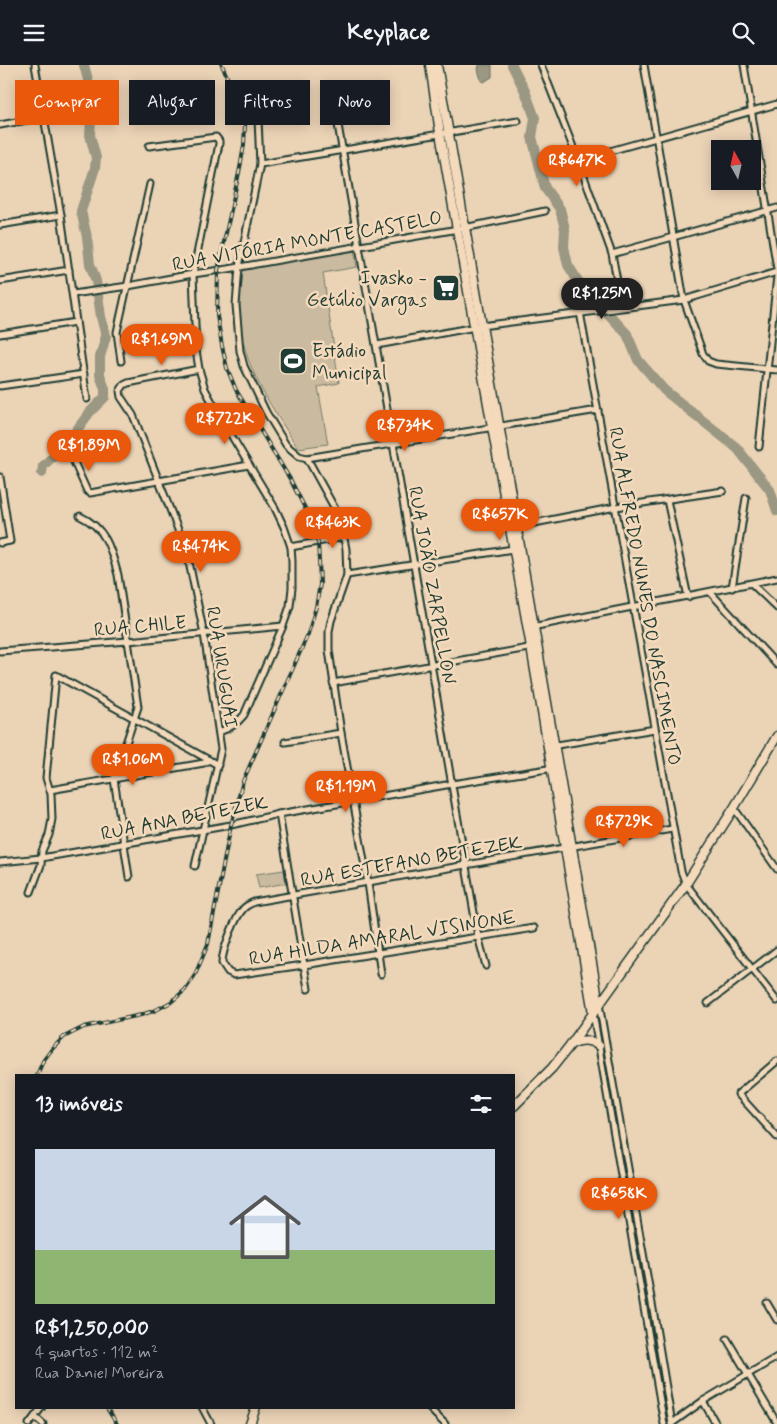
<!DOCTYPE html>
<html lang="pt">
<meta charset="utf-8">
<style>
:root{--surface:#171b24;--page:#242831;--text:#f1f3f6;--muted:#9ea1a6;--line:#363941;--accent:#ea580c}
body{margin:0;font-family:Mynerve,sans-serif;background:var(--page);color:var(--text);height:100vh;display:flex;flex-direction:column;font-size:19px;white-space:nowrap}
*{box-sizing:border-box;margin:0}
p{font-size:16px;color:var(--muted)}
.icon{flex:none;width:28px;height:28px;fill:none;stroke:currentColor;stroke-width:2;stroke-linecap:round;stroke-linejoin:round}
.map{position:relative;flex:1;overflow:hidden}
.drawer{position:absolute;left:15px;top:1009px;width:500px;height:335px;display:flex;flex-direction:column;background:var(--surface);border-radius:0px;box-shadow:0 2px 12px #0003}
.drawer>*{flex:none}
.hud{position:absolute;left:15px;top:15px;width:500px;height:45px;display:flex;gap:10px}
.needle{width:32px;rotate:352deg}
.controls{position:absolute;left:711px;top:75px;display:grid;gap:10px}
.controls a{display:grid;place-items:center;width:50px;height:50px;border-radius:0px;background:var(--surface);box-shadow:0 2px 12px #0003;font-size:25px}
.price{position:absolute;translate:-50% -42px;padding:0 11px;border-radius:18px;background:var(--accent);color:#fff;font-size:16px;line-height:32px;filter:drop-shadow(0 1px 2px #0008)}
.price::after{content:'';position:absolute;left:50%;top:30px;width:15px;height:11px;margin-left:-8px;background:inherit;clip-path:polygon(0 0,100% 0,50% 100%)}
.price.current{background:#222;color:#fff}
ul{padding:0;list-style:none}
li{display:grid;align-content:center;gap:10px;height:265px;padding:0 20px}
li+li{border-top:1px solid var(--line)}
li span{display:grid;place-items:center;height:155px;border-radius:0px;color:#555}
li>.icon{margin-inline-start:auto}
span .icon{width:90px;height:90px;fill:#fffc;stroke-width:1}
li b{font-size:21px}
h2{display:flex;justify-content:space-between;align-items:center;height:60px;padding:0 20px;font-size:21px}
.pill{padding:0 18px;border-radius:0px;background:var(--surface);box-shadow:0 2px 12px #0003;font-size:18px;line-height:45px}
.pill.current{background:var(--accent);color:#fff}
header{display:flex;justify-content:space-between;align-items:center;height:65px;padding:0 20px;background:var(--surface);font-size:22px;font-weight:700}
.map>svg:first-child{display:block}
.green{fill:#cabaa0;stroke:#747c6a}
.water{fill:#9a9782;stroke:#697363}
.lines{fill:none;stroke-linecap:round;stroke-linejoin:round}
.river{stroke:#9a9782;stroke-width:10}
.street-casing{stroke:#1f3d34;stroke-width:9}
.secondary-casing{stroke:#1f3d34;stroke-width:11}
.street{stroke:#f4d9bb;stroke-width:5}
.secondary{stroke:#f4d9bb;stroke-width:8}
.rail-casing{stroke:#1f3d34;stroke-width:4}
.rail{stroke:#f4d9bb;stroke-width:2;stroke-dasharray:5.5;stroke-linecap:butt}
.labels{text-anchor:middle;stroke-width:5;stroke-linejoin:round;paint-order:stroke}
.street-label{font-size:19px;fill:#1f3d34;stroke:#f4d9bb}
.poi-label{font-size:19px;fill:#1f3d34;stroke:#f4d9bb;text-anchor:end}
</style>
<header><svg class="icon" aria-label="menu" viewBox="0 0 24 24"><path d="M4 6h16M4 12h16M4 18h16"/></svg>Keyplace<svg class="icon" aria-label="search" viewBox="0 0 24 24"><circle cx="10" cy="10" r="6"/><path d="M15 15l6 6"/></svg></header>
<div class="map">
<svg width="777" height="1359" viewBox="0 0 777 1359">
<rect width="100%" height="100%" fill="#ebd3b6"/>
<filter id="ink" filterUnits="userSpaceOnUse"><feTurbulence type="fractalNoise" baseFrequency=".02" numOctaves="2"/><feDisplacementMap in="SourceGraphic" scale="10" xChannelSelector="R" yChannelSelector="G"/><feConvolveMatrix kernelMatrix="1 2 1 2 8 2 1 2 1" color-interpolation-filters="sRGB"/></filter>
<g filter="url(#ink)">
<g class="green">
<path d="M 354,185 L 357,202 L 323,208 L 339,318 L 318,322 L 328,379 L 298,383 C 274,345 245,306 240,259 C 238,242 240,223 240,205 Z"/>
<polygon points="284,805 286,818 259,823 256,809"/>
</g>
<polygon class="water" points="479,0 492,0 492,12 484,17 481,16 478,4"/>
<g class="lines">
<g class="river">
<polyline points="512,0 525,26 535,53 532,72 545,123 560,144 565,164 564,182 568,200 578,216 627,269 638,295 664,325 737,383 770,425 777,446"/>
<polyline points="42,408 43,401 67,378 90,347 105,332 105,324 100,310 100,292 106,271 101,252 96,216 90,199 87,172 81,146 95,103 96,93 90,70 91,55 94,46 93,33 84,0"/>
</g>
<g class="street-casing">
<g id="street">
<polyline points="35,0 61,150 87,334"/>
<polyline points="541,0 578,95 612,189 622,242"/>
<polyline points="644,0 684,235 703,289 708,296 716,299 777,305"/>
<polyline points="744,0 777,204"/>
<polyline points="332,25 478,871 486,901"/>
<polyline points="255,37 258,54 260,99 239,202 236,240 240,286 244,301 266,347 286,380 299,391 307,393 340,453 346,484 347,510 331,556 329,566 329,585 341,668 368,818 381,909"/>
<polyline points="0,60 44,52"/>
<path d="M 149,81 L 216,72 L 219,76 L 219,79 L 193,209 L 196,285 L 199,304 L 205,324 L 219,350 L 275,443 L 284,462 L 291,482 L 292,496 L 292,523 L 290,541 L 283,561 L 244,650 C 237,659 230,663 219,667"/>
<polyline points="578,95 777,39"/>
<polyline points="260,99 518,56"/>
<polyline points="0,160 61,150"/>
<polyline points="612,189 777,143"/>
<polyline points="0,216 69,205"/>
<polyline points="73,229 128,221 193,209 228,204 464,163 545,146"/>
<polyline points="580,247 681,806 686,819 777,936"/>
<polyline points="0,269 76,257"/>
<polyline points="377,280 481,261 684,235 777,207"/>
<polyline points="121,296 117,267 150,119"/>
<polyline points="0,321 84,309"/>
<polyline points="759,382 777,211"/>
<polyline points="307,393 598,345"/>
<polyline points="74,397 87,426 90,428 249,400"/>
<polyline points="0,412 10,476 0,478"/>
<polyline points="667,435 688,532"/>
<path d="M 80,451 C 106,463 111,484 118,510 L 138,642 L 114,714 L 129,812"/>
<polyline points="514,462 616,442 723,426"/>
<polyline points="291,482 344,472"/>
<polyline points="347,510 513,484"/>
<polyline points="752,519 777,543"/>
<polyline points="732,523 746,433"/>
<polyline points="710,527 777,600"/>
<polyline points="532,562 777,513"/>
<polyline points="0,586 128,576 283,561"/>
<polyline points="333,618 534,582"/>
<polyline points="285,677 341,668"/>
<polyline points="551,681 655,664"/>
<polyline points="50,725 204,698 209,695"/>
<polyline points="734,743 777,804"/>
<polyline points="279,749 308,924"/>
<polyline points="0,797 41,793 231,760 279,749 452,719 554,703"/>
<polyline points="195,801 221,684 204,569 189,497 184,480 133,350 121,332 120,326 124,320 128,318 199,304"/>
<polyline points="31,827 41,800 42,786 49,770 52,754 51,729 46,713 56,610 218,700"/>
<path d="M 534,863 L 304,900 L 234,910 L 228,907 L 222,898 C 222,886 235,852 244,843 C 247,840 250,839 254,837 L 672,764"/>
<polyline points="708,938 777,885"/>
<polyline points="599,939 654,1250 672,1359"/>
<polyline points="593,948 664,1359"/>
<polyline points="777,996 738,1029 777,1072"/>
<polyline points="767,1238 777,1255"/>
<polyline points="727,1274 777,1358"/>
<polyline points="703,1336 716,1359"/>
<polyline points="202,1342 211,1359"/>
<polyline points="428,1342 445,1359"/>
<polyline points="35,1352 43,1359"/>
<polyline points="29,1359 42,1342"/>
<polyline points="671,1359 703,1336 777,1292"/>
</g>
</g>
<g class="secondary-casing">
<g id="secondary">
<polyline points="430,0 440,68 531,582 593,948"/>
<polyline points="437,0 599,939"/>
<path d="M 571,979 C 582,974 589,974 599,981"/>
<polyline points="514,1041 552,1003 571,979 686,819 734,743 777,671"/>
<polyline points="250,1359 256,1342"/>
</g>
</g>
<use href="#street" class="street"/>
<use href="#secondary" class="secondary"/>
<g class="rail-casing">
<g id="rail">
<polyline points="37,1010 43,996 52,984 64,972 84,962 141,950 156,945 171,937 185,925 195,910 208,879 231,760 243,716 308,569 316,542 320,519 319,496 318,477 309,451 290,414 236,325 227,303 222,281 217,251 218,205 240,103 244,80 245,60 241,45 222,0"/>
<polyline points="106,1342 117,1359"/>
</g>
</g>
<use href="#rail" class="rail"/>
</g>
</g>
<defs>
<g id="supermarket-square" transform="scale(1.4375)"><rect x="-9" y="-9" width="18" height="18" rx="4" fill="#1f3d34" stroke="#f4d9bb"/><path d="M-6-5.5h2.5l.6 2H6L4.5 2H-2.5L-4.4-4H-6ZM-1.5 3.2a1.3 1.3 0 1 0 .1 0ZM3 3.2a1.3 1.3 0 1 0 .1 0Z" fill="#fff"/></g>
<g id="stadium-square" transform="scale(1.4375)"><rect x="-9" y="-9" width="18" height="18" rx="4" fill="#1f3d34" stroke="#f4d9bb"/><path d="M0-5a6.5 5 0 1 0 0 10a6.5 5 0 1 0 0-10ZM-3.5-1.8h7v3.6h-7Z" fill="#fff"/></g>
</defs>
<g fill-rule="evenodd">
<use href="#supermarket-square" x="446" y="223"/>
<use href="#stadium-square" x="293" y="296"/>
</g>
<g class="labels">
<g class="street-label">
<text transform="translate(307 175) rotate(-10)" y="7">RUA VITÓRIA MONTE CASTELO</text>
<text transform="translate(433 520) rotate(80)" y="7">RUA JOÃO ZARPELLON</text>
<text transform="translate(646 531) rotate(80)" y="7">RUA ALFREDO NUNES DO NASCIMENTO</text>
<text transform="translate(140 560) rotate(-5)" y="7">RUA CHILE</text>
<text transform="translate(223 602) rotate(81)" y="7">RUA URUGUAI</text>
<text transform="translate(184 752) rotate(-11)" y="7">RUA ANA BETEZEK</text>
<text transform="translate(411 795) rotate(-10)" y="7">RUA ESTEFANO BETEZEK</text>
<text transform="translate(382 872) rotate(-9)" y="7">RUA HILDA AMARAL VISINONE</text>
</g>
<g class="poi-label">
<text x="427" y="219">Ivasko -<tspan x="427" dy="22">Getúlio Vargas</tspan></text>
<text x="312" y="292" text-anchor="start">Estádio<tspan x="312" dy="22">Municipal</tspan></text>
</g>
</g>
</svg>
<div class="controls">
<a><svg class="needle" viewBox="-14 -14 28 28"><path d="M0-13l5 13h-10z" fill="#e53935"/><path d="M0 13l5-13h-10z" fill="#9ea1a6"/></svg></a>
</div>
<b class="price" style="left:577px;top:122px">R$647K</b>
<b class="price current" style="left:602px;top:255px">R$1.25M</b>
<b class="price" style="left:162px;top:301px">R$1.69M</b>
<b class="price" style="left:225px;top:380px">R$722K</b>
<b class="price" style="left:405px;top:387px">R$734K</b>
<b class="price" style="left:89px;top:407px">R$1.89M</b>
<b class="price" style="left:500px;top:476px">R$657K</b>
<b class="price" style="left:333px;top:484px">R$463K</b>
<b class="price" style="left:201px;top:508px">R$474K</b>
<b class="price" style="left:133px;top:721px">R$1.06M</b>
<b class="price" style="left:346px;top:748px">R$1.19M</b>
<b class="price" style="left:624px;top:783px">R$729K</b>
<b class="price" style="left:619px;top:1155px">R$658K</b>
<div class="hud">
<a class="pill current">Comprar</a>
<a class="pill">Alugar</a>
<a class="pill">Filtros</a>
<a class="pill">Novo</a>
</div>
<section class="drawer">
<h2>13 imóveis<svg class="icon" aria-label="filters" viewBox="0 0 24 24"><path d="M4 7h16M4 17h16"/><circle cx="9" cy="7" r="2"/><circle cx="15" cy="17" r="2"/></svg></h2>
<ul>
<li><span style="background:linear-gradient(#c9d6e8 65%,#8fb573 0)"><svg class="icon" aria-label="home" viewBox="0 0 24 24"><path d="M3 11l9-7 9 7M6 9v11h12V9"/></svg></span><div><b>R$1,250,000</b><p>4 quartos · 112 m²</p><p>Rua Daniel Moreira</p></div></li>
</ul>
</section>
</div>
